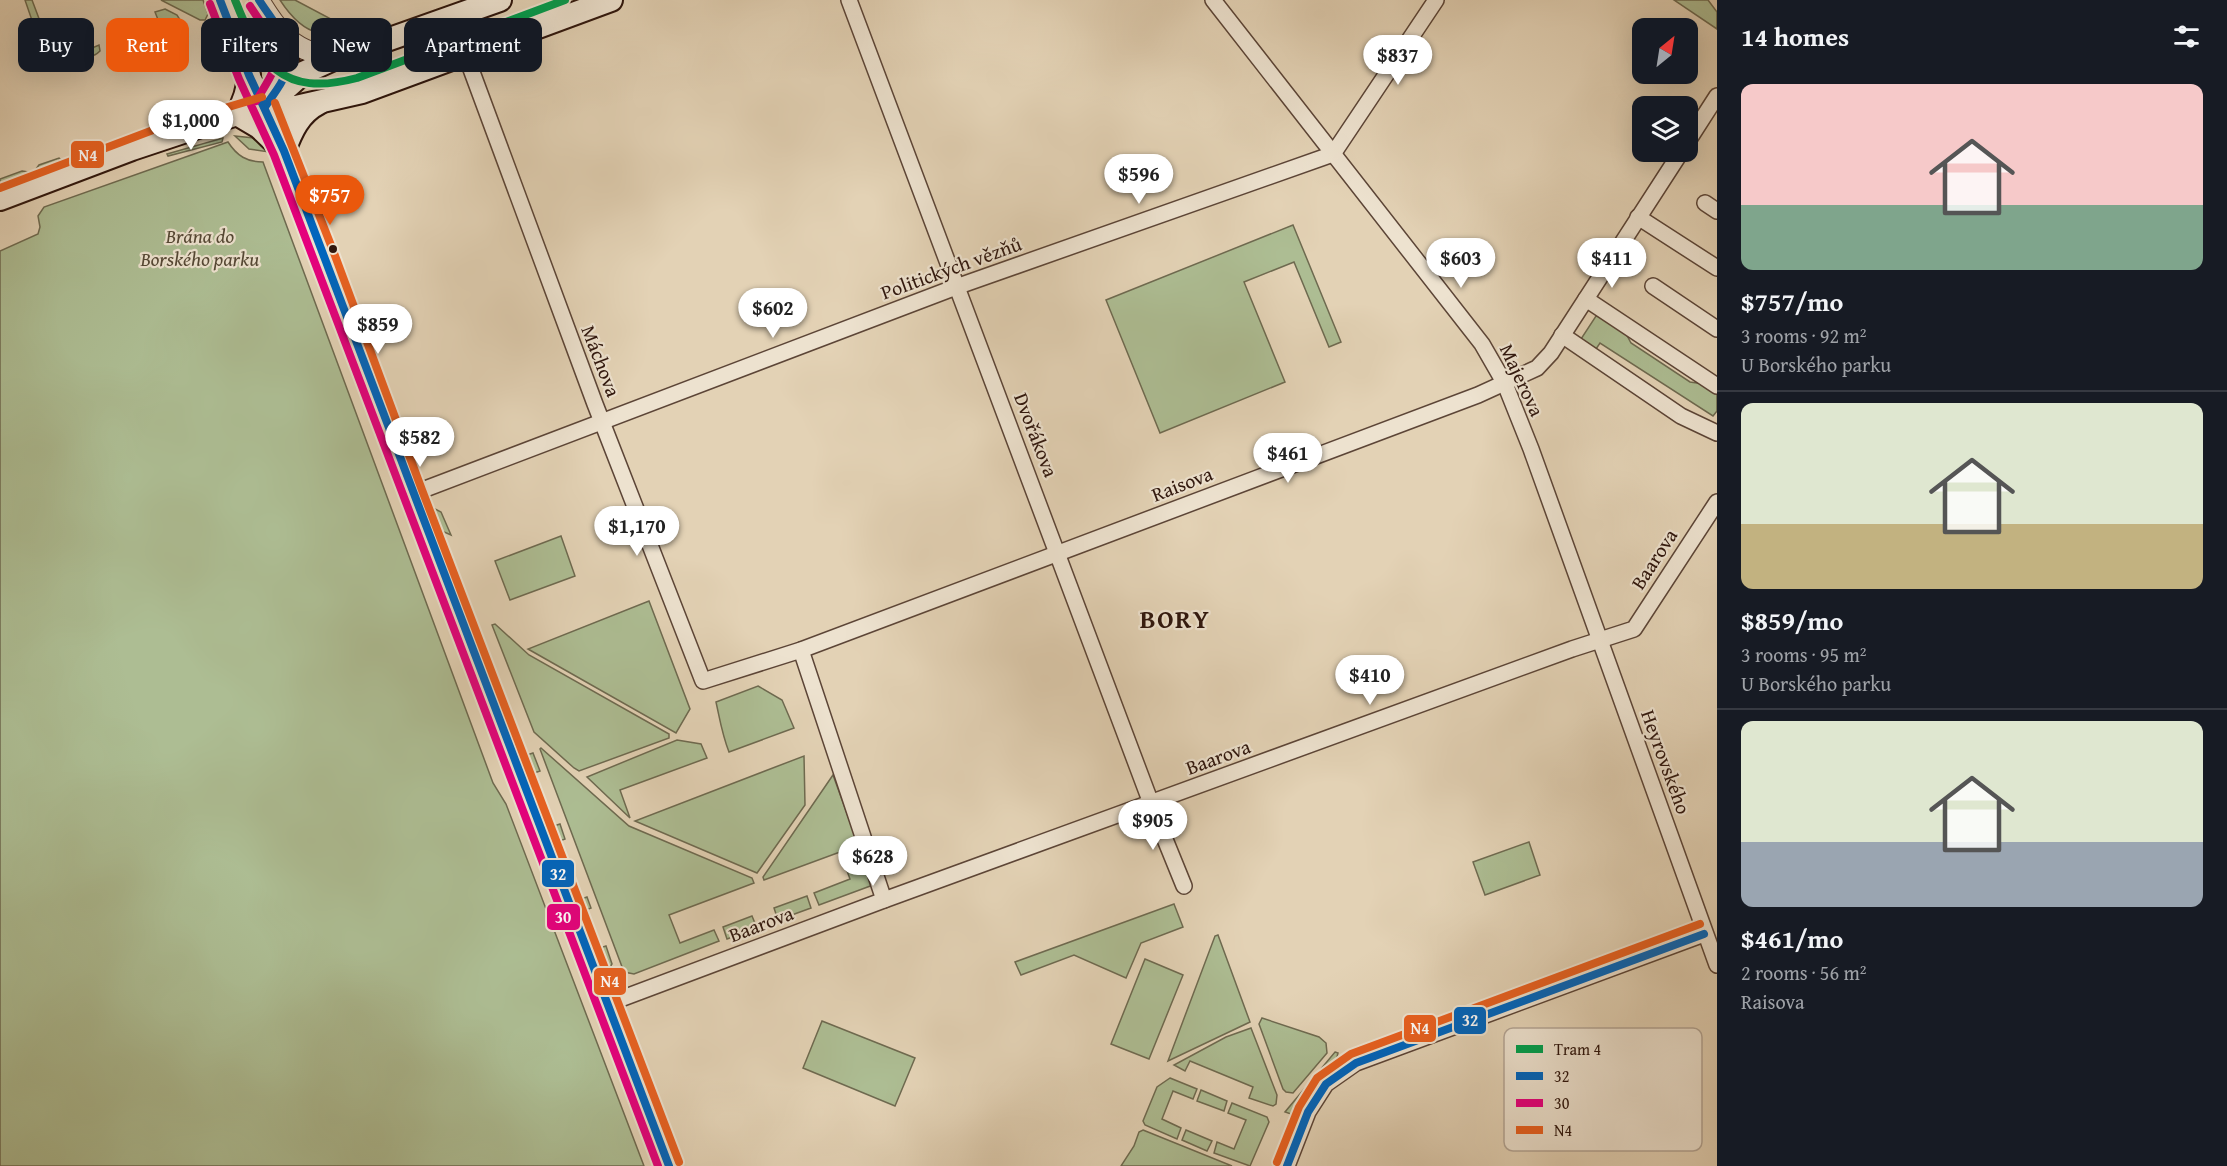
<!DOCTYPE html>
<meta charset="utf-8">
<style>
:root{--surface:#171b24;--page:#242831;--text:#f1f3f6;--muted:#9ea1a6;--line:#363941;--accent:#ea580c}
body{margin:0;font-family:"Gentium Book Plus",serif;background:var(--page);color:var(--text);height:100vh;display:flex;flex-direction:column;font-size:22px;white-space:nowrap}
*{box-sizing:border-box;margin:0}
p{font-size:20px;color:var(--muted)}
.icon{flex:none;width:33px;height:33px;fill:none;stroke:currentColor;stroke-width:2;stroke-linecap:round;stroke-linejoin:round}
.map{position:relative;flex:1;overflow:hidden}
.drawer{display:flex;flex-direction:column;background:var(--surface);width:510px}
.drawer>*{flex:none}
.hud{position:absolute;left:18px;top:18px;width:570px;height:54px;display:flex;gap:12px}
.needle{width:39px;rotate:30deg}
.fabs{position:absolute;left:1632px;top:18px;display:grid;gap:12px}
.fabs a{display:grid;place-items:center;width:66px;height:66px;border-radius:12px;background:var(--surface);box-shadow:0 6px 24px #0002;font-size:30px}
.price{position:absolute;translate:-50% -51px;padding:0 14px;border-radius:21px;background:#fff;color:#222;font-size:20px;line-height:39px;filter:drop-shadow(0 2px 3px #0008)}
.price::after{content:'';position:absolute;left:50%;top:36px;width:18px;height:14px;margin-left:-9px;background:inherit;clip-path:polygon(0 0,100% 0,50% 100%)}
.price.current{background:var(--accent);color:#fff}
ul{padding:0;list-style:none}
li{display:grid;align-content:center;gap:12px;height:318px;padding:0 24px}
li+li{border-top:2px solid var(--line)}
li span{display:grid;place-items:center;height:186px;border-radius:12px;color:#555}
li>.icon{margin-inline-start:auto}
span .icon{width:108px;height:108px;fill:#fffc;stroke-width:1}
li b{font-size:26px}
h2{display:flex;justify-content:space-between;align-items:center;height:72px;padding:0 24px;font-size:26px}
.pill{padding:0 21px;border-radius:12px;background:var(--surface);box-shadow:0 6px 24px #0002;font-size:21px;line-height:54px}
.pill.current{background:var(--accent);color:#fff}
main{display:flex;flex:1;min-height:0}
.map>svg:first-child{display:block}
.green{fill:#adbd93;stroke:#6e6a50;stroke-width:1.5}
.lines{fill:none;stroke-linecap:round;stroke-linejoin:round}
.minor-casing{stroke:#5c4537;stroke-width:18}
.tertiary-casing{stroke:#5c4537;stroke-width:22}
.secondary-casing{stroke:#2f160d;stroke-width:26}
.minor{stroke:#ede2cf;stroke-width:15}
.tertiary{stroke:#ede2cf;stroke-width:20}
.secondary{stroke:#ede2cf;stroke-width:22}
.bus-1-casing{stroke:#ede2cf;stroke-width:12}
.bus-2-casing{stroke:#ede2cf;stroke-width:12}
.bus-3-casing{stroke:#ede2cf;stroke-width:12}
.bus-1{stroke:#0065bd;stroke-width:8}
.bus-2{stroke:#e5007d;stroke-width:8}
.bus-3{stroke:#e86121;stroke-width:8}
.tram-1-casing{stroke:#ede2cf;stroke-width:12}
.tram-1{stroke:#029f4e;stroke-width:8}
.bus-dot{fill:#2f160d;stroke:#ede2cf;stroke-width:2}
.labels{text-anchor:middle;stroke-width:4.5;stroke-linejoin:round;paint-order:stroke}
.park-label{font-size:20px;font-style:italic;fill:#554835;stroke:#ede2cf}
.street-label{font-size:20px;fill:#2f160d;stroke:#ede2cf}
.district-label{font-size:26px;font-weight:bold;letter-spacing:1.5px;fill:#2f160d;stroke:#ede2cf}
.key{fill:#ede2cf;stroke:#b4a595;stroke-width:1.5}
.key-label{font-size:16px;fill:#2f160d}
.line-badge{stroke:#ede2cf;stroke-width:2}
.badge-label{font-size:16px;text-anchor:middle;font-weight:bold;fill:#fff}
</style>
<main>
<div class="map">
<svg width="1717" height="1166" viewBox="0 0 1717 1166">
<rect width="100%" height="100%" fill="#e3d2b5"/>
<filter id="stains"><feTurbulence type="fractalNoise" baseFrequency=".00333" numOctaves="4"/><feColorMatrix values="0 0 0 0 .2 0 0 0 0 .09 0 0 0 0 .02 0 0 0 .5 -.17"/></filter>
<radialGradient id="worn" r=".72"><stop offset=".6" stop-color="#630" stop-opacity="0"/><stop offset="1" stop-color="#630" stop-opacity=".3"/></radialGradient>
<g class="green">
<polygon points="25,0 32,0 55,61 65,58 65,62 62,66 54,69 48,67"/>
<polygon points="161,0 203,0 208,14 205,20 200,20"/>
<polygon points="249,0 254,0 277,40 271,45 262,30"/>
<path d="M 280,0 L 295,0 L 342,25 L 362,20 L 369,25 C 327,39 306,40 280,0 Z"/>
<polygon points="1674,0 1708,0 1717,12 1717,29"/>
<path d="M 165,9 L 177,15 L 182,23 C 171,26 158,36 149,26 L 159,22 L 155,12 Z"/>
<path d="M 135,31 L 136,37 C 132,44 121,47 114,42 L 113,40 Z"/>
<path d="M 99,45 L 100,51 C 94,57 85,59 78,54 Z"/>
<polygon points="235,136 254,138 269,152 249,149"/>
<polygon points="223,138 222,142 168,156 167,154"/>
<path d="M 228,142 C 237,156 247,162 263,162 L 493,783 L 506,804 L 644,1166 L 0,1166 L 0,251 L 38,234 L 40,227 L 38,216 L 44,207 Z"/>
<polygon points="59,158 60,159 38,176 36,169 39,165"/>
<polygon points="22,171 28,172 31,179 0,190 0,179"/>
<polygon points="1293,225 1341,342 1329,347 1294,262 1244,282 1285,382 1160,433 1106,300"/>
<polygon points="1596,316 1601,317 1624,330 1631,343 1690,382 1704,384 1717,392 1717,411 1713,416 1600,343 1594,352 1579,342"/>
<polygon points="435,509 441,512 451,535 435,528 429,511"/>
<polygon points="561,536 575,576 510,600 495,561"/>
<polygon points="649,601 690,709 676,733 528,649"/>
<polygon points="495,624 529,655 669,734 669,738 579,771 574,768 534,732 492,625"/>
<path d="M 758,686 L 782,700 L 794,728 L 729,752 C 722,734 720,720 716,702 Z"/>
<polygon points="677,740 701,744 707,758 620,790 630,818 587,777"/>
<polygon points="541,748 629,826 752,878 754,883 669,915 680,943 714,930 719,941 634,974 624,972 540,749"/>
<polygon points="533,753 540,771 528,775 521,757"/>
<polygon points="804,756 805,805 757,873 635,821"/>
<polygon points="833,775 873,885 819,905 814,893 850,879 840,852 764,880 763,877"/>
<polygon points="560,824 565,839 554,843 548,828"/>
<polygon points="1529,842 1540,875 1485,895 1473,862"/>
<polygon points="807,896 811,908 778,920 774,908"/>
<polygon points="587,897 591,908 580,912 576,901"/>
<polygon points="1174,904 1183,927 1141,943 1126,978 1074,955 1021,975 1015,962"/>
<polygon points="752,916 757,928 727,939 723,927"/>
<polygon points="1218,935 1250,1022 1168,1061 1215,936"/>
<polygon points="606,946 612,964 609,969 602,972 594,950"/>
<polygon points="1145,959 1183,975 1149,1059 1111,1044"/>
<polygon points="1262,1018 1319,1037 1326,1043 1327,1053 1293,1093 1286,1092 1283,1089 1259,1024"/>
<polygon points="822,1021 915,1058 895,1106 803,1068"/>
<polygon points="1251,1028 1277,1095 1276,1104 1273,1106 1249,1098 1253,1087 1190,1061 1185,1071 1174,1065 1226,1037"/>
<polygon points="1335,1052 1338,1053 1335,1065 1314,1087 1300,1111 1291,1114 1285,1112"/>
<polygon points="1170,1078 1197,1089 1193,1099 1173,1091 1162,1119 1181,1128 1177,1139 1145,1125 1143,1121 1157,1087"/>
<polygon points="1201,1090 1227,1101 1224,1111 1197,1101"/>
<polygon points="1232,1103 1267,1117 1269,1122 1250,1166 1214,1153 1217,1142 1234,1149 1246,1120 1228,1113"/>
<polygon points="1143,1130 1232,1166 1121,1166 1134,1146 1139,1132"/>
<polygon points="1186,1130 1212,1141 1207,1151 1182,1140"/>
</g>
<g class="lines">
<g class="minor-casing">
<g id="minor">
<polyline points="849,0 1160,827 1184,886"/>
<polyline points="1213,0 1482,344 1505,384 1531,449 1717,965"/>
<polyline points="465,53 595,404 703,681 801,650 1478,395 1537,368 1551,353 1681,152"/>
<polyline points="265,107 324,257 412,494 669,1166"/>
<polyline points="1688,141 1717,96"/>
<polyline points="1705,203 1717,211"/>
<polyline points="1638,217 1717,268"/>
<polyline points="1653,286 1717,329"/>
<polyline points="1586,299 1717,386"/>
<polyline points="1562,335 1681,416 1717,433"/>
<polyline points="412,494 956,287 1333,154 1436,0"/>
<polyline points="801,650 884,900"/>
<polyline points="607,1004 884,900 1572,649 1634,629 1717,502"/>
<polyline points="1287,1166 1308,1112 1326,1084 1356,1063 1704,934"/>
</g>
</g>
<g class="tertiary-casing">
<g id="tertiary">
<polyline points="220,0 249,75 265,107"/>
<path d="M 259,0 C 280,35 294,52 336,58"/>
</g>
</g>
<g class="secondary-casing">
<g id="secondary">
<path d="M 275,91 C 287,72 291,60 285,38"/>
<polyline points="265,107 303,73 336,58 500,0"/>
<polyline points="237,114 259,127 284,151"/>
<path d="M 237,114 C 245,101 248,90 249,75"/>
<path d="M 284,151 C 291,132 299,113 319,103"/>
<polyline points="0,199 132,149 237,114 265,107 296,107 362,92 611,0"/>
</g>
</g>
<use href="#minor" class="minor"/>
<use href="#tertiary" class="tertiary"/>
<use href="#secondary" class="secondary"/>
<g class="bus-1-casing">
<g id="bus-1">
<polyline points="220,0 249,75 284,151 669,1166"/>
<path d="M 259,0 C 274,24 297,45 285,75 C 281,86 271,97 265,107"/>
<polyline points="1287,1166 1308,1112 1326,1084 1356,1063 1704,934"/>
</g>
</g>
<g class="bus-2-casing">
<g id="bus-2">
<polyline points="210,4 239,79 274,155 658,1166"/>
<path d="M 250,6 C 281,54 288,50 256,101"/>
</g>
</g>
<g class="bus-3-casing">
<g id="bus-3">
<polyline points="275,103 334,253 422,490 679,1162"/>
<polyline points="0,188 161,127 262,97"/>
<polyline points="1277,1162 1299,1107 1317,1078 1351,1054 1700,924"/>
</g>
</g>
<use href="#bus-1" class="bus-1"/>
<use href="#bus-2" class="bus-2"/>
<use href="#bus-3" class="bus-3"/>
<g class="tram-1-casing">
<path id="tram-1" d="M 235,0 C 260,63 281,98 357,78 L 565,0"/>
</g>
<use href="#tram-1" class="tram-1"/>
</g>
<circle class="bus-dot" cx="333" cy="249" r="5"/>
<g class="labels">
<g class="park-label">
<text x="200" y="243">Brána do<tspan x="200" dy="23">Borského parku</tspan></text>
</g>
<g class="street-label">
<text transform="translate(951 268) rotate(-20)" y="7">Politických vězňů</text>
<text transform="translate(601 361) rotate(69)" y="7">Máchova</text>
<text transform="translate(1522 380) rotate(65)" y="7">Majerova</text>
<text transform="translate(1036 435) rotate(69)" y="7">Dvořákova</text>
<text transform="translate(1182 484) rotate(-21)" y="7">Raisova</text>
<text transform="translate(1654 559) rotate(-57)" y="7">Baarova</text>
<text transform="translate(1218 757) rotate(-20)" y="7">Baarova</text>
<text transform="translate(1666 762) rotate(70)" y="7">Heyrovského</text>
<text transform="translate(761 924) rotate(-21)" y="7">Baarova</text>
</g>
<g class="district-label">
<text x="1175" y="628">BORY</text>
</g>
</g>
<rect x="1504" y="1028" width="198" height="123" rx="9" class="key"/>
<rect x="1516" y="1045" width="27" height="8" fill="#029f4e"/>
<rect x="1516" y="1072" width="27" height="8" fill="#0065bd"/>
<rect x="1516" y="1099" width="27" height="8" fill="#e5007d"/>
<rect x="1516" y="1126" width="27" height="8" fill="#e86121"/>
<g class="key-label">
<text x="1554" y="1055">Tram 4</text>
<text x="1554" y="1082">32</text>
<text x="1554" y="1109">30</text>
<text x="1554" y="1136">N4</text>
</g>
<g class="line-badge">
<rect x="70" y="140" width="35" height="29" rx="6" fill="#e86121"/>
<rect x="541" y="859" width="34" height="29" rx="6" fill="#0065bd"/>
<rect x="546" y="903" width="35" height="28" rx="6" fill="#e5007d"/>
<rect x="593" y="967" width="34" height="29" rx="6" fill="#e86121"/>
<rect x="1453" y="1006" width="34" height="29" rx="6" fill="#0065bd"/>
<rect x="1403" y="1014" width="34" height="29" rx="6" fill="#e86121"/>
</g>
<g class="badge-label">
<text x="88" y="161">N4</text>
<text x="558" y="880">32</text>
<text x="563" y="923">30</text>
<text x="610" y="987">N4</text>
<text x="1470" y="1026">32</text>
<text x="1420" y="1034">N4</text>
</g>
<rect width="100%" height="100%" filter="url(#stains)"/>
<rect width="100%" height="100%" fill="url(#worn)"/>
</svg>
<div class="fabs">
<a><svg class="needle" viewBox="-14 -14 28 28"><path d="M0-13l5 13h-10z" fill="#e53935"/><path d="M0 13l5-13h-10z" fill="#9ea1a6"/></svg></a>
<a><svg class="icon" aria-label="layers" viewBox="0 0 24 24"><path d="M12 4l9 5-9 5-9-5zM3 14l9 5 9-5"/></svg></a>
</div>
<b class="price" style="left:1398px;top:86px">$837</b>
<b class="price" style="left:191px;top:151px">$1,000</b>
<b class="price" style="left:1139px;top:205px">$596</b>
<b class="price current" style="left:330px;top:226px">$757</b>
<b class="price" style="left:1461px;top:289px">$603</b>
<b class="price" style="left:1612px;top:289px">$411</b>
<b class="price" style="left:773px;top:339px">$602</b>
<b class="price" style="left:378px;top:355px">$859</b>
<b class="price" style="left:420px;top:468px">$582</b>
<b class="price" style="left:1288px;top:484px">$461</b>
<b class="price" style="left:637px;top:557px">$1,170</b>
<b class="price" style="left:1370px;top:706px">$410</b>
<b class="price" style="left:1153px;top:851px">$905</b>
<b class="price" style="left:873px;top:887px">$628</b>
<div class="hud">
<a class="pill">Buy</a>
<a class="pill current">Rent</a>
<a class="pill">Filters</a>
<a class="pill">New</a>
<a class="pill">Apartment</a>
</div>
</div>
<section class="drawer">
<h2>14 homes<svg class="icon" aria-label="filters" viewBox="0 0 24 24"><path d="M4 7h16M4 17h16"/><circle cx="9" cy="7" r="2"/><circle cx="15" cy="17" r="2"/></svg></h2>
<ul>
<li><span style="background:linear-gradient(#f6c9c9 65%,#7fa58c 0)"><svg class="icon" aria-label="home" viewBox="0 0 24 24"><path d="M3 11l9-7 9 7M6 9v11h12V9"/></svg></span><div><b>$757/mo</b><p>3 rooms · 92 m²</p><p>U Borského parku</p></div></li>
<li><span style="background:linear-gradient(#dfe7d0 65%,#c2b280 0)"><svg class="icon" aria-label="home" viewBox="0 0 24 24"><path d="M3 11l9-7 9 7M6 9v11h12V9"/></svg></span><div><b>$859/mo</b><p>3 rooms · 95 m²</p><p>U Borského parku</p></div></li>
<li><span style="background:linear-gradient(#dfe7d0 65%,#9aa5b1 0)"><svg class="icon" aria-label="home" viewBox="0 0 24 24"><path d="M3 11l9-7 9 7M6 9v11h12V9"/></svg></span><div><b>$461/mo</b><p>2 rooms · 56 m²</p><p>Raisova</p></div></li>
</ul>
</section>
</main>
